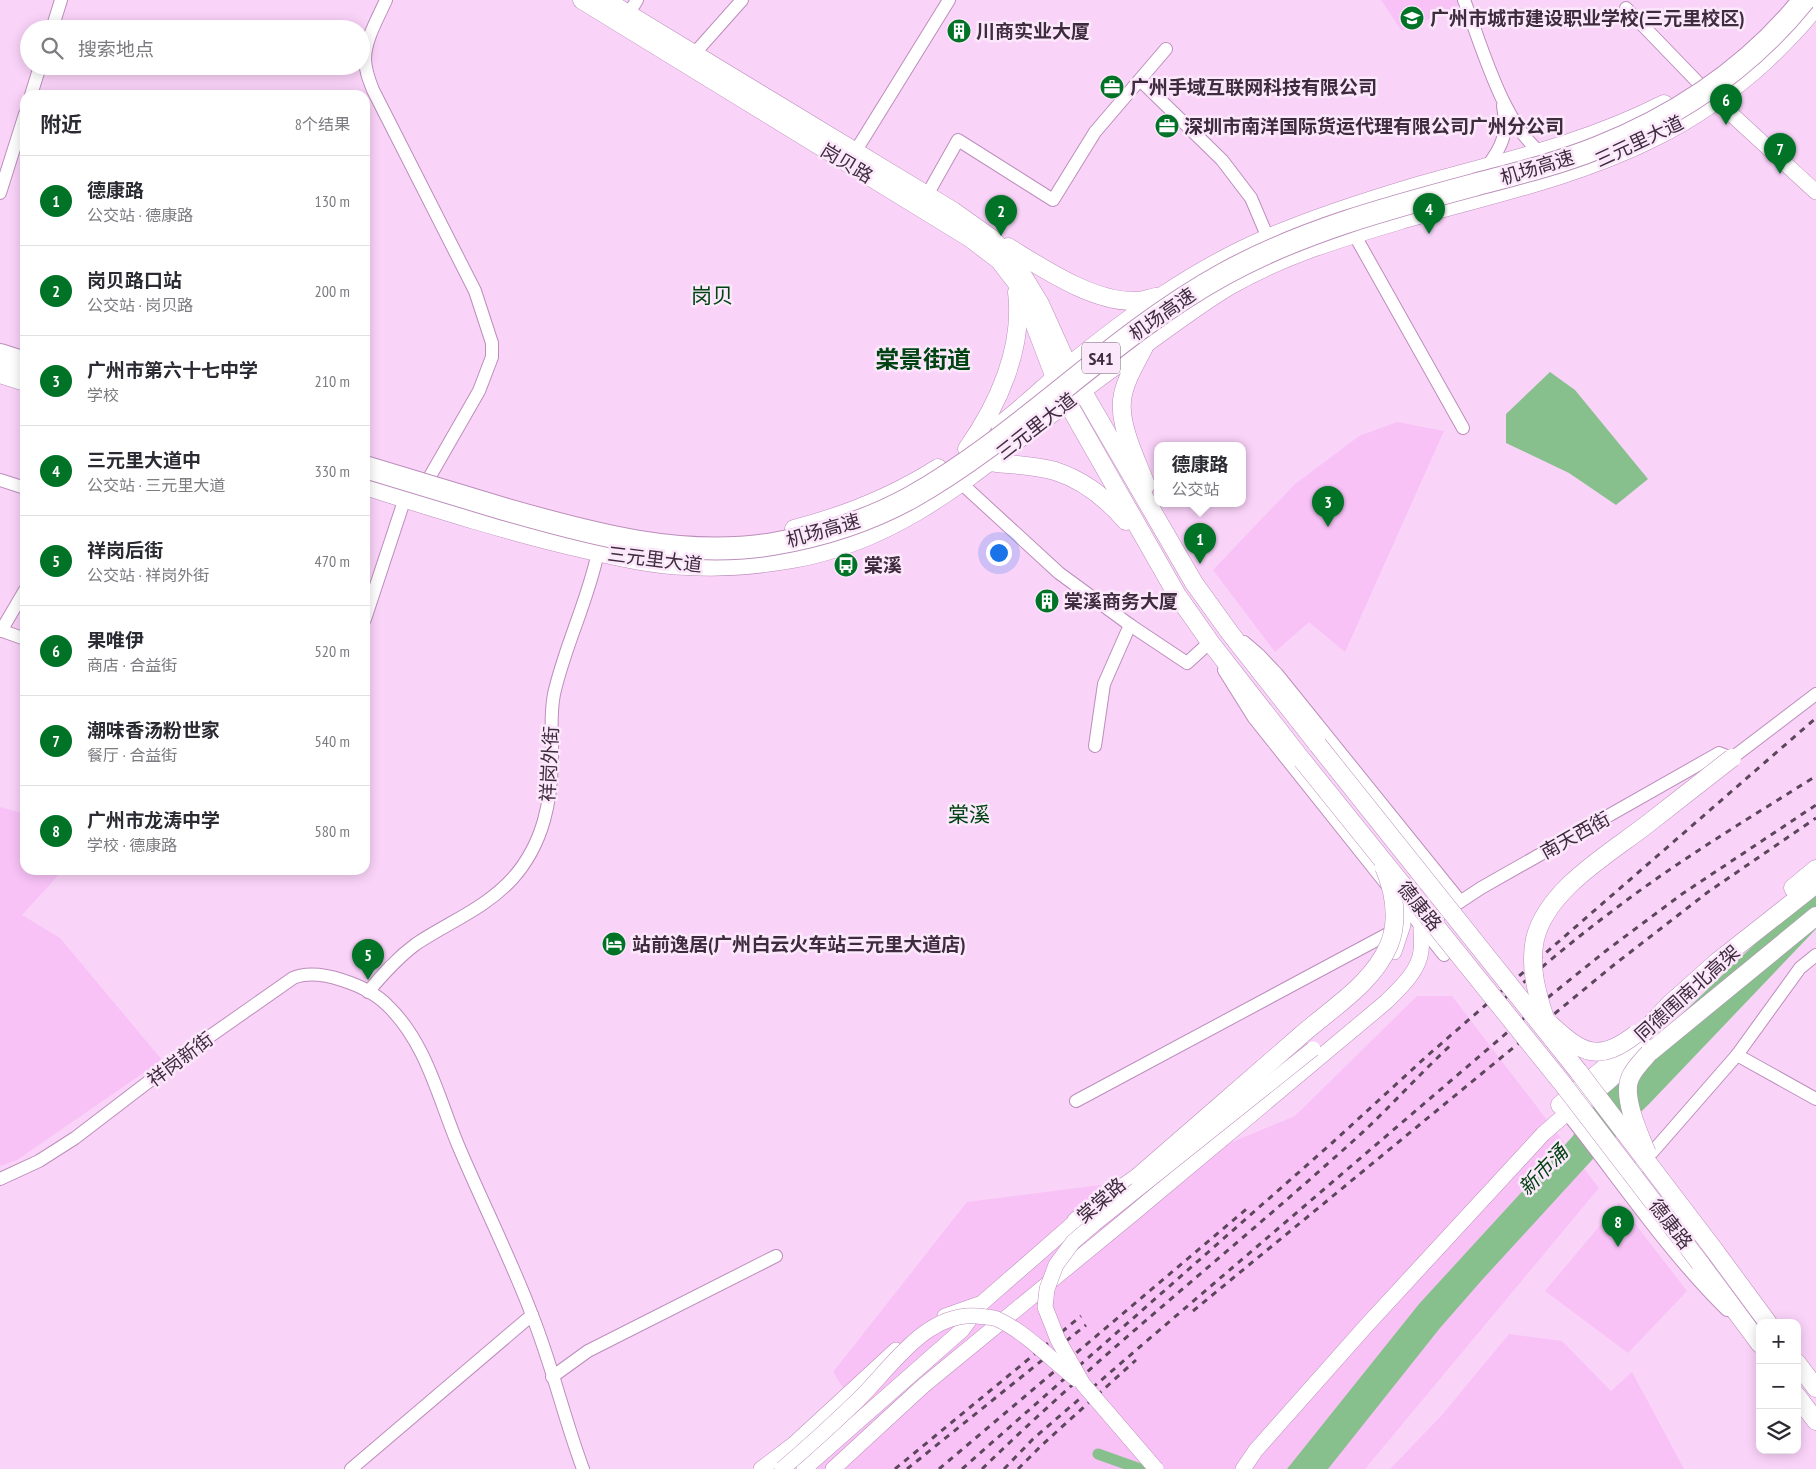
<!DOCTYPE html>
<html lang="zh">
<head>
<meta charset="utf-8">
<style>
  :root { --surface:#fff; --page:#f7f7f7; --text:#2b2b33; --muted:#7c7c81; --line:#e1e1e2; --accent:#007327 }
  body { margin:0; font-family:"PT Sans Narrow","Noto Sans SC",sans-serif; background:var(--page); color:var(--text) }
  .controls { position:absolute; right:15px; bottom:15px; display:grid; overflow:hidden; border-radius:10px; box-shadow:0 2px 12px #0003 }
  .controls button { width:45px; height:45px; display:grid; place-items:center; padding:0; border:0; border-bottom:1px solid var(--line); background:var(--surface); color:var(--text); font:25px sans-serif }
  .you { position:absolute; left:998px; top:552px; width:18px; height:18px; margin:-12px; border:4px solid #fff; border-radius:50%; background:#1a73e8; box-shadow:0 0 0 8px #1a73e833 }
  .badge { display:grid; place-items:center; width:32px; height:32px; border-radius:50%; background:var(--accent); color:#fff; font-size:16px; font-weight:700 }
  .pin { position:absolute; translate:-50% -41px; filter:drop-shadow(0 1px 2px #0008) }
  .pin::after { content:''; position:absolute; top:26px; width:18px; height:15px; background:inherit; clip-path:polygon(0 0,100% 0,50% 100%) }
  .popup { position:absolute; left:1154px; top:442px; width:92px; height:65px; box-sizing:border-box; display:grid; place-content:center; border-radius:10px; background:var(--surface); filter:drop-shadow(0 1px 4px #0005); font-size:16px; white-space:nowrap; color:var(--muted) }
  .popup b { font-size:19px; color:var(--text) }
  .popup::after { content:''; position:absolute; left:50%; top:100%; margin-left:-10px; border:10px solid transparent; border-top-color:var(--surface) }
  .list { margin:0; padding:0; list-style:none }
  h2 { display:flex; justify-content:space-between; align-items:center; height:65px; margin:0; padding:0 20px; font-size:21px }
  h2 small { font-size:16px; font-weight:400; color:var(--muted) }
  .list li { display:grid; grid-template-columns:32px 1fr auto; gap:15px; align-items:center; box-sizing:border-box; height:90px; padding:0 20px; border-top:1px solid var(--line) }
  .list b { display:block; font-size:19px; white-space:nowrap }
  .list p { margin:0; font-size:16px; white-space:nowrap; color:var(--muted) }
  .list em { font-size:16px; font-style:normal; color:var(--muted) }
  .icon { flex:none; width:28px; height:28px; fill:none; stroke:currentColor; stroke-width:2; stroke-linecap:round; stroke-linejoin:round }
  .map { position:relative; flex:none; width:1816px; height:1469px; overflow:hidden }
  .search { position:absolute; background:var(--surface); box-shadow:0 2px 12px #0003; left:20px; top:20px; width:350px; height:55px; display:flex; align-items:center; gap:12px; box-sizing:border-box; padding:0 18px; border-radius:28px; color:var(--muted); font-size:19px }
  .panel { position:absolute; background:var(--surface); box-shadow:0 2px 12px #0003; left:20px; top:90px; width:350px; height:785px; border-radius:15px }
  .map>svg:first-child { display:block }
  .built { fill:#f8c2f7 }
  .water { fill:#87c08d }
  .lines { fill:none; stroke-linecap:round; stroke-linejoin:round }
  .canal { stroke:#87c08d; stroke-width:11 }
  .minor-casing { stroke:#bc8ebb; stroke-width:14 }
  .tertiary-casing { stroke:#bc8ebb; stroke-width:16 }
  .secondary-casing { stroke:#bc8ebb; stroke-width:19 }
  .motorway-casing { stroke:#bc8ebb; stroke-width:24 }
  .minor { stroke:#fff; stroke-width:12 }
  .tertiary { stroke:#fff; stroke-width:15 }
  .secondary { stroke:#fff; stroke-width:18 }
  .motorway { stroke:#fff; stroke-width:22 }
  .rail { stroke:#5c465b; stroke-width:3; stroke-dasharray:6 6; stroke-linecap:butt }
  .tertiary-bridge-casing { stroke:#bc8ebb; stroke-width:16; stroke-linecap:butt }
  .secondary-bridge-casing { stroke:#bc8ebb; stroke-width:19; stroke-linecap:butt }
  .motorway-bridge-casing { stroke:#bc8ebb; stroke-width:24; stroke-linecap:butt }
  .tertiary-bridge { stroke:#fff; stroke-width:15 }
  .secondary-bridge { stroke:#fff; stroke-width:18 }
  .motorway-bridge { stroke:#fff; stroke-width:22 }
  .labels { text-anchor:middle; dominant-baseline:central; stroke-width:5; stroke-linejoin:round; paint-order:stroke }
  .shield { fill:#fce8fb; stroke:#776476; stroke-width:1 }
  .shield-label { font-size:18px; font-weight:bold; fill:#3e2b3d }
  .poi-label { font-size:19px; font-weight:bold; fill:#3e2b3d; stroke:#fce8fb; text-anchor:start }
  .street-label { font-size:19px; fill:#3e2b3d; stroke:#fce8fb }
  .water-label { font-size:20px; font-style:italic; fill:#004212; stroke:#fce8fb }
  .quarter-label { font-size:21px; fill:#004313; stroke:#fce8fb }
  .district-label { font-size:24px; font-weight:bold; fill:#004313; stroke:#fce8fb }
</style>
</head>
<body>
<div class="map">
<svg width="1816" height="1469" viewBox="0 0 1816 1469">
  <rect width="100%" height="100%" fill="#fad3f9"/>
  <g class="built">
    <polygon points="1381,0 1460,0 1462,4 1402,31"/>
    <polygon points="1397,422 1444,431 1345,652 1309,622 1275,652 1213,570 1295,484 1359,436"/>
    <polygon points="0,807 25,814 25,870 63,870 22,915 60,938 162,1060 17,1160 0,1166"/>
    <polygon points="1417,996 1452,996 1599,1188 1365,1469 767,1469 850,1399 833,1372 967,1202 1140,1180 1295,1116"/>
    <polygon points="1619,1203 1687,1291 1628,1353 1545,1291"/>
    <polygon points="1509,1334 1562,1341 1611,1391 1632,1372 1684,1469 1390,1469 1442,1415"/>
  </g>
  <g class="water">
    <polygon points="1550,372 1575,390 1648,479 1616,505 1569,473 1506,443 1506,414"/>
    <polygon points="1816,895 1816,929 1650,1103 1592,1160 1482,1280 1440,1328 1328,1469 1287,1469 1419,1304 1572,1137 1610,1083 1760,939"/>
  </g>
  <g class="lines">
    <polyline class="canal" points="1098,1454 1140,1469"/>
    <defs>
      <g id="minor">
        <path d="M386 0C378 18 365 40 365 59 365 70 369 80 373 90L475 291 492 343V357L479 391 429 478"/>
        <path d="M1464 0C1482 46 1502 122 1541 153"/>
        <polyline points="1626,8 1709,94"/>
        <polyline points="624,21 637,0"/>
        <polyline points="52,29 61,0"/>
        <polyline points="694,54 742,0"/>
        <polyline points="1140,80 1222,160 1251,198 1268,238"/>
        <polyline points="31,95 40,66"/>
        <polyline points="855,152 949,0"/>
        <path d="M1486 168C1503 146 1508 133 1503 106"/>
        <polyline points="0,193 25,114"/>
        <polyline points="927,195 958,140 1053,200 1095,132 1166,49"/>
        <polyline points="1354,234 1463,428"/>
        <polyline points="0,480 25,488"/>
        <polyline points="961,483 1059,573 1130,625 1187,663 1210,642 1214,650"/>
        <polyline points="365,619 405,498"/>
        <polyline points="0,630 25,639"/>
        <polyline points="1,631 25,590"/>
        <polyline points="1244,642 1258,654 1277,674 1460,901"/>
        <polyline points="1224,670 1254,718 1387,885"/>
        <polyline points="1095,746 1104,684 1130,625"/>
        <polyline points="1400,900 1444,955"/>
        <polyline points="1425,925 1481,888 1719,753 1732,758 1816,694"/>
        <path d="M368 992C383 974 397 958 416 944 449 922 486 908 513 878 544 843 552 799 552 754 552 734 550 714 554 694 565 645 588 601 598 552"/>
        <polyline points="1737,1055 1816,1099"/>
        <polyline points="1076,1101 1397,929"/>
        <path d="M1562 1107C1617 1175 1665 1249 1727 1310"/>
        <path d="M0 1179 39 1161 75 1138 186 1053 293 978C319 967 368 986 387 1005 426 1042 438 1097 458 1145 482 1202 510 1257 532 1315 552 1365 564 1418 583 1469"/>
        <polyline points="1628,1180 1737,1055 1800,968 1816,955"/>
        <polyline points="552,1377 588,1351 776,1256"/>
        <polyline points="351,1469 532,1315"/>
      </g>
      <g id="tertiary">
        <polyline points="1716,100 1816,192"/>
        <polyline points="1394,952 1403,925 1401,903"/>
        <polyline points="945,1316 982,1303 1084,1214"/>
        <polyline points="761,1469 794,1444 896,1350"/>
        <polyline points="804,1469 962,1330 978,1308"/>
        <path d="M833 1469 923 1386 1129 1217 1386 1002C1400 988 1419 971 1421 951 1422 943 1421 935 1421 927"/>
        <polyline points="1243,1469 1256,1450 1366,1326 1543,1134 1567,1113"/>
      </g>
      <g id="secondary">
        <polyline points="582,0 970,238 999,260 1016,282 1030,312 1055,378 1067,402 1177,595 1210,642 1302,760"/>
        <polyline points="605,0 953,211 991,238 1015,263 1040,304 1068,366 1194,583 1230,633 1318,745"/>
        <path d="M1008 247C1044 269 1094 303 1137 301 1144 301 1150 298 1156 297"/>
        <path d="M1144 347C1136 363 1124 382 1122 400 1119 426 1137 461 1146 485"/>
        <polyline points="0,374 25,382"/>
        <path d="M1000 425C1024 407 1046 385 1069 366 1130 316 1195 269 1268 238 1316 217 1367 201 1417 186 1503 162 1583 145 1664 104"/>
        <path d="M967 449C998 405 1024 348 1017 292"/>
        <path d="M990 462C1011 465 1034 465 1055 471 1083 480 1107 499 1126 521"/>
        <path d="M365 486C437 509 510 532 584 549 618 557 653 565 688 566 723 568 759 565 793 559 891 541 957 487 1033 428 1078 393 1124 359 1170 326 1190 312 1210 297 1231 285 1283 255 1340 238 1398 221 1483 196 1573 178 1653 138 1694 118 1732 91 1766 60 1784 43 1801 26 1816 6"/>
        <path d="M794 529C844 516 894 496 938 468"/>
        <polyline points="1793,888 1816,869"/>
        <polyline points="1649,1053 1816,916"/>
        <polyline points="1560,1105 1607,1066 1641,1035 1669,1005 1717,962 1816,884"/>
        <path d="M1567 1113C1595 1092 1621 1072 1643 1046"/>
        <polyline points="1076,1221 1138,1177"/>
        <polyline points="1715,1251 1768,1323"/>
        <polyline points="1700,1263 1760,1344"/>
        <polyline points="1797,1363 1816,1388"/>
        <polyline points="1797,1396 1816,1421"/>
      </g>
      <polyline id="motorway" points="0,355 25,363"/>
    </defs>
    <use href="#minor" class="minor-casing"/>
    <use href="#tertiary" class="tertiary-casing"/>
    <use href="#secondary" class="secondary-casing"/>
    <use href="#motorway" class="motorway-casing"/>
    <use href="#minor" class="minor"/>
    <use href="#tertiary" class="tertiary"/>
    <use href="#secondary" class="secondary"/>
    <use href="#motorway" class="motorway"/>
    <g class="rail">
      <path d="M1505 998C1541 968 1577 937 1615 909 1679 860 1748 819 1816 776"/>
      <polyline points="1193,1311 1615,964 1708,892 1816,818"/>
      <polyline points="895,1469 1081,1316"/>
      <polyline points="907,1469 1086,1325"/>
      <polyline points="939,1469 1250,1206"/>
      <polyline points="962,1469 1332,1143 1427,1056 1816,718"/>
      <path d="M982 1469C1100 1354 1230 1252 1352 1142 1387 1111 1418 1075 1452 1044"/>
      <polyline points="1004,1469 1033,1439 1142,1345 1551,995 1607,950 1682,894 1816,805"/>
      <polyline points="1018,1469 1043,1444 1136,1360"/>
    </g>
    <defs>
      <g id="tertiary-bridge">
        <path d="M782 1469C808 1447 833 1424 858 1400 891 1368 926 1311 978 1316 984 1317 992 1317 997 1319 1024 1331 1052 1360 1076 1379"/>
        <polyline points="1156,1469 1083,1384 1058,1340 1045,1307 1047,1289 1056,1265 1073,1242 1094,1224 1313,1049"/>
      </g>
      <g id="secondary-bridge">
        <polyline points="1318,745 1578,1071 1715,1251"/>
        <polyline points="1302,760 1562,1083 1700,1263"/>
        <path d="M1546 1021C1537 995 1529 967 1535 939 1547 890 1607 855 1645 826 1674 803 1703 781 1732 758"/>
        <path d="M1550 1024C1582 1054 1599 1063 1636 1034"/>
        <path d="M1647 1153C1639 1134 1622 1097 1630 1078 1634 1068 1643 1060 1649 1053"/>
        <path d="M1138 1177C1192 1130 1245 1084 1299 1037 1330 1009 1372 985 1389 945 1399 920 1394 891 1384 867"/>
      </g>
      <path id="motorway-bridge" d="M365 467C411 481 457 495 504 509 591 534 682 559 773 544 820 536 868 521 910 498 1022 435 1111 336 1224 274 1302 231 1388 208 1474 185 1515 174 1557 164 1597 148 1677 116 1750 67 1804 0"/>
    </defs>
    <use href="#tertiary-bridge" class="tertiary-bridge-casing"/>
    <use href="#secondary-bridge" class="secondary-bridge-casing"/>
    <use href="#motorway-bridge" class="motorway-bridge-casing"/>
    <use href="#tertiary-bridge" class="tertiary-bridge"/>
    <use href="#secondary-bridge" class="secondary-bridge"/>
    <use href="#motorway-bridge" class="motorway-bridge"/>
  </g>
  <defs>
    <symbol id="school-disc" viewBox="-11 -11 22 22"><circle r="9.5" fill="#007327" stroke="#fce8fb"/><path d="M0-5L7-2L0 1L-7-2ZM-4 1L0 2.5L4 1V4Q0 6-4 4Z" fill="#fff"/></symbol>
    <symbol id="building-disc" viewBox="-11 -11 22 22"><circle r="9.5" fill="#007327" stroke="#fce8fb"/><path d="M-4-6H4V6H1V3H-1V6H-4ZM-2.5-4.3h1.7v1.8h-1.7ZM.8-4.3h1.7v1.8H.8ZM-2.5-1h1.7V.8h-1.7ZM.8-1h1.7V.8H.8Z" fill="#fff"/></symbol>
    <symbol id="office-disc" viewBox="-11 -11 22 22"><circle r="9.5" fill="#007327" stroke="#fce8fb"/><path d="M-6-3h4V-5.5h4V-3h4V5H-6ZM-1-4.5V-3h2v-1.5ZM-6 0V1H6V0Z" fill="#fff"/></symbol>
    <symbol id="bus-disc" viewBox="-11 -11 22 22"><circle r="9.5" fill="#007327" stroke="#fce8fb"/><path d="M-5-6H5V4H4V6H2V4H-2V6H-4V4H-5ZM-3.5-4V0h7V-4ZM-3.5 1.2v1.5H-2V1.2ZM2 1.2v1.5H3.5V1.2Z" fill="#fff"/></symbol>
    <symbol id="hotel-disc" viewBox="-11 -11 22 22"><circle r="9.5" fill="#007327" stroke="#fce8fb"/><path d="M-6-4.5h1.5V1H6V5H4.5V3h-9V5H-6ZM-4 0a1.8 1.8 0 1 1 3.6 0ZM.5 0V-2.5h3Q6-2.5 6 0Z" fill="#fff"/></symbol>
  </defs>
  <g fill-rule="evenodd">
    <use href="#school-disc" x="1398" y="4" width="28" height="28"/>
    <use href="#building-disc" x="945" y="17" width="28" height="28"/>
    <use href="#office-disc" x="1098" y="73" width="28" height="28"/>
    <use href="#office-disc" x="1153" y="112" width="28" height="28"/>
    <use href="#bus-disc" x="832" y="551" width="28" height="28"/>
    <use href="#building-disc" x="1033" y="587" width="28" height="28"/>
    <use href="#hotel-disc" x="600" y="930" width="28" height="28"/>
  </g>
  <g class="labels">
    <rect class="shield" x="1082" y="342.5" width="38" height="31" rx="4"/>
    <g class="shield-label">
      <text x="1101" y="358">S41</text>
    </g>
    <g class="poi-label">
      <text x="1430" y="18">广州市城市建设职业学校(三元里校区)</text>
      <text x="976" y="31">川商实业大厦</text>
      <text x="1130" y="87">广州手域互联网科技有限公司</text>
      <text x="1184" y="126">深圳市南洋国际货运代理有限公司广州分公司</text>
      <text x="864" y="565">棠溪</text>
      <text x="1064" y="601">棠溪商务大厦</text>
      <text x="632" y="944">站前逸居(广州白云火车站三元里大道店)</text>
    </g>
    <g class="street-label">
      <text transform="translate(1639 141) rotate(-25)">三元里大道</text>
      <text transform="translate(847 163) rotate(31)">岗贝路</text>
      <text transform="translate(1537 167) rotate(-17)">机场高速</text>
      <text transform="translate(1162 314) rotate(-35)">机场高速</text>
      <text transform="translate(1036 426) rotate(-38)">三元里大道</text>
      <text transform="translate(823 530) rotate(-16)">机场高速</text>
      <text transform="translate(655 559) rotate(7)">三元里大道</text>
      <text transform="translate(549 764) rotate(-87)">祥岗外街</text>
      <text transform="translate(1575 835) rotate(-29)">南天西街</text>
      <text transform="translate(1420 906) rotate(51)">德康路</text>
      <text transform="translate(1687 993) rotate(-42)">同德围南北高架</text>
      <text transform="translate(180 1059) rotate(-37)">祥岗新街</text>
      <text transform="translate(1101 1200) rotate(-41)">棠棠路</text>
      <text transform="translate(1671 1224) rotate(52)">德康路</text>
    </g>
    <g class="water-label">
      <text transform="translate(1543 1170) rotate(-46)">新市涌</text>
    </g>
    <g class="quarter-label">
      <text x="712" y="295">岗贝</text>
      <text x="969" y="814">棠溪</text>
    </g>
    <g class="district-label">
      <text x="923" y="359">棠景街道</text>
    </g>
  </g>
</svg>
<div class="controls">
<button>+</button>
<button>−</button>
<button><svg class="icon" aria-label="layers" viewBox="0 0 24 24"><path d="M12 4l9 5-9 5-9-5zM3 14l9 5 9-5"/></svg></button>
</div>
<div class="you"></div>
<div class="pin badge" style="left:1200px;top:564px">1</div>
<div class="popup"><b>德康路</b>公交站</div>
<div class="pin badge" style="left:1001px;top:236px">2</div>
<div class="pin badge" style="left:1328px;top:527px">3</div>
<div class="pin badge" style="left:1429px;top:234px">4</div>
<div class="pin badge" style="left:368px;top:980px">5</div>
<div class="pin badge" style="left:1726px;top:125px">6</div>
<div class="pin badge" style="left:1780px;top:174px">7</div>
<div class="pin badge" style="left:1618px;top:1247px">8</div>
<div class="search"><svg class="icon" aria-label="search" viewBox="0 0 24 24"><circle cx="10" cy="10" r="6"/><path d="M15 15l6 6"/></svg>搜索地点</div>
<section class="panel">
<h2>附近<small>8个结果</small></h2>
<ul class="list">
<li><span class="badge">1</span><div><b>德康路</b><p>公交站 · 德康路</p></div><em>130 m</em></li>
<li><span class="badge">2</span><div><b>岗贝路口站</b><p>公交站 · 岗贝路</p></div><em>200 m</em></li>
<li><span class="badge">3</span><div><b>广州市第六十七中学</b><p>学校</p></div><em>210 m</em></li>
<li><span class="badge">4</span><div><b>三元里大道中</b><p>公交站 · 三元里大道</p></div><em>330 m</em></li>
<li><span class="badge">5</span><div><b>祥岗后街</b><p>公交站 · 祥岗外街</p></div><em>470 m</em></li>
<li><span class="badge">6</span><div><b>果唯伊</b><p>商店 · 合益街</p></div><em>520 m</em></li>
<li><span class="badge">7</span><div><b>潮味香汤粉世家</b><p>餐厅 · 合益街</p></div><em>540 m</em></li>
<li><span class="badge">8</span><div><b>广州市龙涛中学</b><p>学校 · 德康路</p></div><em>580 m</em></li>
</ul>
</section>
</div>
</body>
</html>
